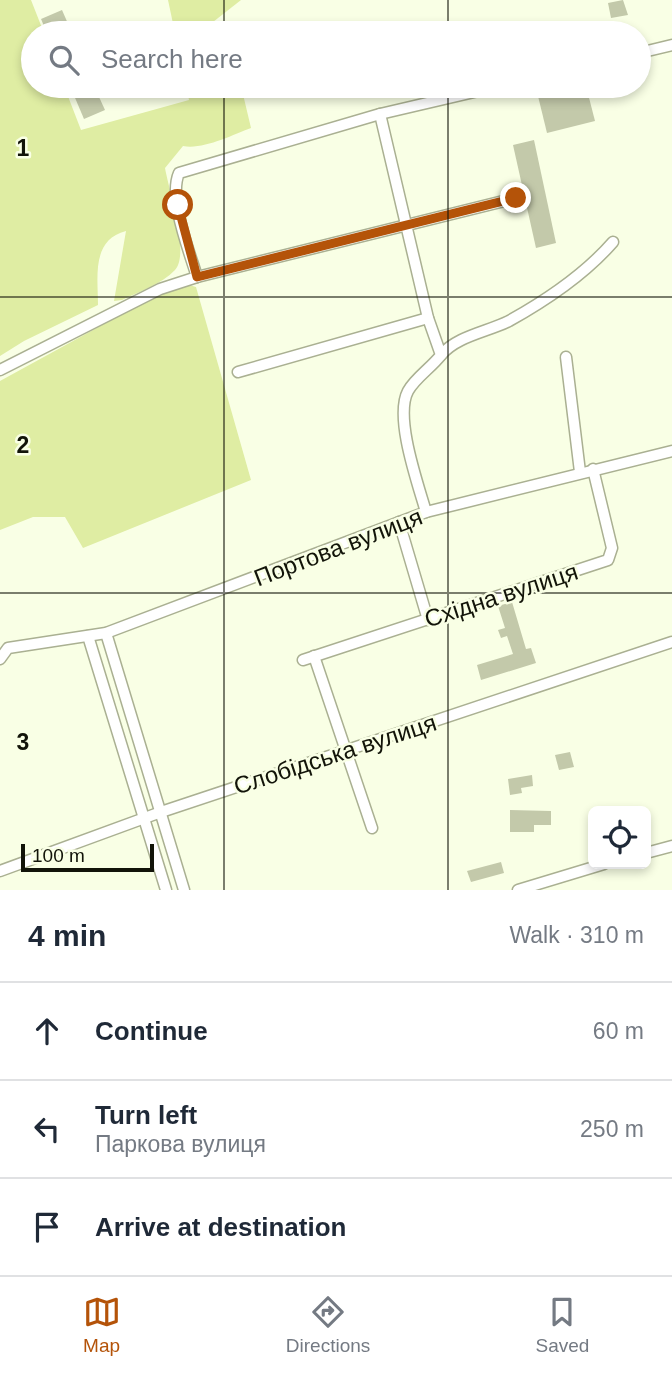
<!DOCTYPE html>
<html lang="en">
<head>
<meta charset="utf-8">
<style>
  :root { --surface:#fff; --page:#f2f2f3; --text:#1f2937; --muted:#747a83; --line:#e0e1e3; --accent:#b45309 }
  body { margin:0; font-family:Helvetica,sans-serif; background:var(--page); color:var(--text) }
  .controls { position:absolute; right:21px; bottom:21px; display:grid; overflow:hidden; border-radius:10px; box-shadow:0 4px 10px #0003 }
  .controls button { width:63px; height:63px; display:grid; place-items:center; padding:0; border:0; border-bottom:2px solid var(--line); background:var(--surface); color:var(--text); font:35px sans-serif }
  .scale { position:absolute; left:21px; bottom:18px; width:133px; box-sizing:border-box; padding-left:7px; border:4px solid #121409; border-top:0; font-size:19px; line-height:24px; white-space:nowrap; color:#121409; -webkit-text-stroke:5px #f9ffe5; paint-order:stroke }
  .stop { position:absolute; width:21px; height:21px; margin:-16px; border:5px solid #b45309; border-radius:50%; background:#fff }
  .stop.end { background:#b45309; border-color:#fff; box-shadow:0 2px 7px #0008 }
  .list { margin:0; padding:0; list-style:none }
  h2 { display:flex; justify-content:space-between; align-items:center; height:91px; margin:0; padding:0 28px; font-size:30px }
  h2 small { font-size:23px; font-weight:400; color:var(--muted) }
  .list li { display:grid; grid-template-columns:46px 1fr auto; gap:21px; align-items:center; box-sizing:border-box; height:98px; padding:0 28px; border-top:2px solid var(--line) }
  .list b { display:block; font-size:26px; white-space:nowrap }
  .list p { margin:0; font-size:23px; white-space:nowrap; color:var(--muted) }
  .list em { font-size:23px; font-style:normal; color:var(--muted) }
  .icon { flex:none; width:38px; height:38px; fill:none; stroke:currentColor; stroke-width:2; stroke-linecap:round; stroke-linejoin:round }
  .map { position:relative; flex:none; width:672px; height:890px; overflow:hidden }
  .search { position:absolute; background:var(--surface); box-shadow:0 4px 10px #0003; left:21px; right:21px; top:21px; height:77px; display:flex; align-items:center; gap:18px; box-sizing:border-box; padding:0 24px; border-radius:38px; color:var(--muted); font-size:26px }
  .sheet { height:385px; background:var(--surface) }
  nav { display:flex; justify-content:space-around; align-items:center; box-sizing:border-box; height:98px; border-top:2px solid var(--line); background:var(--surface); font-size:19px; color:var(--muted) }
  nav a { display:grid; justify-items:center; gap:4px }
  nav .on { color:var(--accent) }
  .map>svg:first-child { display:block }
  .green { fill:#dfeda3 }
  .building { fill:#c3c9aa }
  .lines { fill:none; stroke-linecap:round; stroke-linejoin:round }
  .minor-casing { stroke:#aab092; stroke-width:13 }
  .minor { stroke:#fff; stroke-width:10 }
  .route { stroke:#b45309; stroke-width:9 }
  .grid { fill:none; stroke:#121409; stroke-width:2; stroke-opacity:0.55 }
  .labels { text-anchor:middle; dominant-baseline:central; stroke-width:5; stroke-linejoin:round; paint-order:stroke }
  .street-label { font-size:24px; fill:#121409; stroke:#f9ffe5 }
  .grid-label { font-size:23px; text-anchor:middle; font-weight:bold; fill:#121409; stroke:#f9ffe5; stroke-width:5; stroke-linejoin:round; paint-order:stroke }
</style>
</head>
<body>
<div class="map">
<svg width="672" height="890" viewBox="0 0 672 890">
  <rect width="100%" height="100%" fill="#f9ffe5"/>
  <g class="green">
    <path d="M0 0H31L44 33H33V86H64L81 130 189 100 186 86H207L210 97 242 90 251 128C232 135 203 150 183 146L165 168C169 191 190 254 175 270 162 284 138 292 122 300L114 301 126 231C91 240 98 277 98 305L24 341 0 356Z"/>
    <polygon points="168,0 241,0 199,33 175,33"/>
    <polygon points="186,284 196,287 251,480 83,548 65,517 33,517 0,530 0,381 146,301"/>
  </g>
  <g class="building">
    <polygon points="623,0 628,15 611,18 608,3"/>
    <polygon points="62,10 72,33 47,33 41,19"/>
    <polygon points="147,26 148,33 112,33 112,32"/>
    <polygon points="70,86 94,86 105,110 84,119"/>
    <polygon points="563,86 586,86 595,121 547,133 537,92"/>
    <polygon points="534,140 556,243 536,248 513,145"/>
    <polygon points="512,602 526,649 531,648 536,663 481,680 477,665 513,654 507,636 501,638 498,630 505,628 498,606"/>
    <polygon points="570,752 574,767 559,770 555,755"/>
    <polygon points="532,775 533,786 521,788 522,793 510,795 508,779"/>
    <polygon points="510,810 551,811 551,825 534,825 534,832 510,832"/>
    <polygon points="501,862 504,873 471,882 467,871"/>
  </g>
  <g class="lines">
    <defs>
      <g id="minor">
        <polyline points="639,53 672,45"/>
        <path d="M380 114 428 318 441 355C431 368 415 378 408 391 394 417 418 484 426 512"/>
        <path d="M197 277C189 250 168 198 179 173L380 114 500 86"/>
        <path d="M441 355C457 336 487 332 509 321 545 301 586 273 613 242"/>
        <polyline points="566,357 580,472"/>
        <polyline points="0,370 160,289 197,277 516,198"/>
        <polyline points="238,372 428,318"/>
        <polyline points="399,522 428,620"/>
        <polyline points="106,633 184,890"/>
        <polyline points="88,636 166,890"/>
        <polyline points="314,656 372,828"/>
        <polyline points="0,659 8,648 106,633 426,512 672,451"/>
        <polyline points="303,660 608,560 612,548 593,469"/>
        <polyline points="646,853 672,846"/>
        <polyline points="0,871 161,812 672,642"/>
        <polyline points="518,890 604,864"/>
      </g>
    </defs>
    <use href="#minor" class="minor-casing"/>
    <use href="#minor" class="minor"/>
  </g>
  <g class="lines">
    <polyline class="route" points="178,205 197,277 516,198"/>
  </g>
  <path class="grid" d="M224 0V33M448 0V33M224 86V890M448 86V890M0 297H672M0 593H672"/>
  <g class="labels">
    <g class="street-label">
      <text transform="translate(338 547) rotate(-21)">Портова вулиця</text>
      <text transform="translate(501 595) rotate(-18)">Східна вулиця</text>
      <text transform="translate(335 754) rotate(-18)">Слобідська вулиця</text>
    </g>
  </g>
  <g class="grid-label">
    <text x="23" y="156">1</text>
    <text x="23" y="453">2</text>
    <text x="23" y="750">3</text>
  </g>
</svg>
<div class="controls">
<button><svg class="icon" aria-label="locate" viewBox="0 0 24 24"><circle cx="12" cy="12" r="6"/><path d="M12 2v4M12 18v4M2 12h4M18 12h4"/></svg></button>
</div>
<div class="scale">100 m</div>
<div class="stop" style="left:178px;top:205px"></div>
<div class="stop end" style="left:516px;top:198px"></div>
<div class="search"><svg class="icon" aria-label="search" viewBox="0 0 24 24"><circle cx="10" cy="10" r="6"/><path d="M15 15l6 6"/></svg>Search here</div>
</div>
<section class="sheet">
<h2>4 min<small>Walk · 310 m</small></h2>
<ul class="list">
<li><svg class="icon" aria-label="ahead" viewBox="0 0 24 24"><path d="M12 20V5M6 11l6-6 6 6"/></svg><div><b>Continue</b></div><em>60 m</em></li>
<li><svg class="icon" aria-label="left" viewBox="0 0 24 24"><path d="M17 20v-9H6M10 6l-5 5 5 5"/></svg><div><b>Turn left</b><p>Паркова вулиця</p></div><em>250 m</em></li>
<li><svg class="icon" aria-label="arrive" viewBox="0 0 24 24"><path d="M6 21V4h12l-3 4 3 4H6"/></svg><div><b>Arrive at destination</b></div></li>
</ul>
</section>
<nav>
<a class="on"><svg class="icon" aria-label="map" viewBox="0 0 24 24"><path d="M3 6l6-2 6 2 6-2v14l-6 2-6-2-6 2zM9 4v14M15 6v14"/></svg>Map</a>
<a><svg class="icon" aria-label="directions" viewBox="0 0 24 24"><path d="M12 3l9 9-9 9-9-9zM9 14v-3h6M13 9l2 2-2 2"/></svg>Directions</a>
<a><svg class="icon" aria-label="saved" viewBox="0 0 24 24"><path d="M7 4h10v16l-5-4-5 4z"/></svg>Saved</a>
</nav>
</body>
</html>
